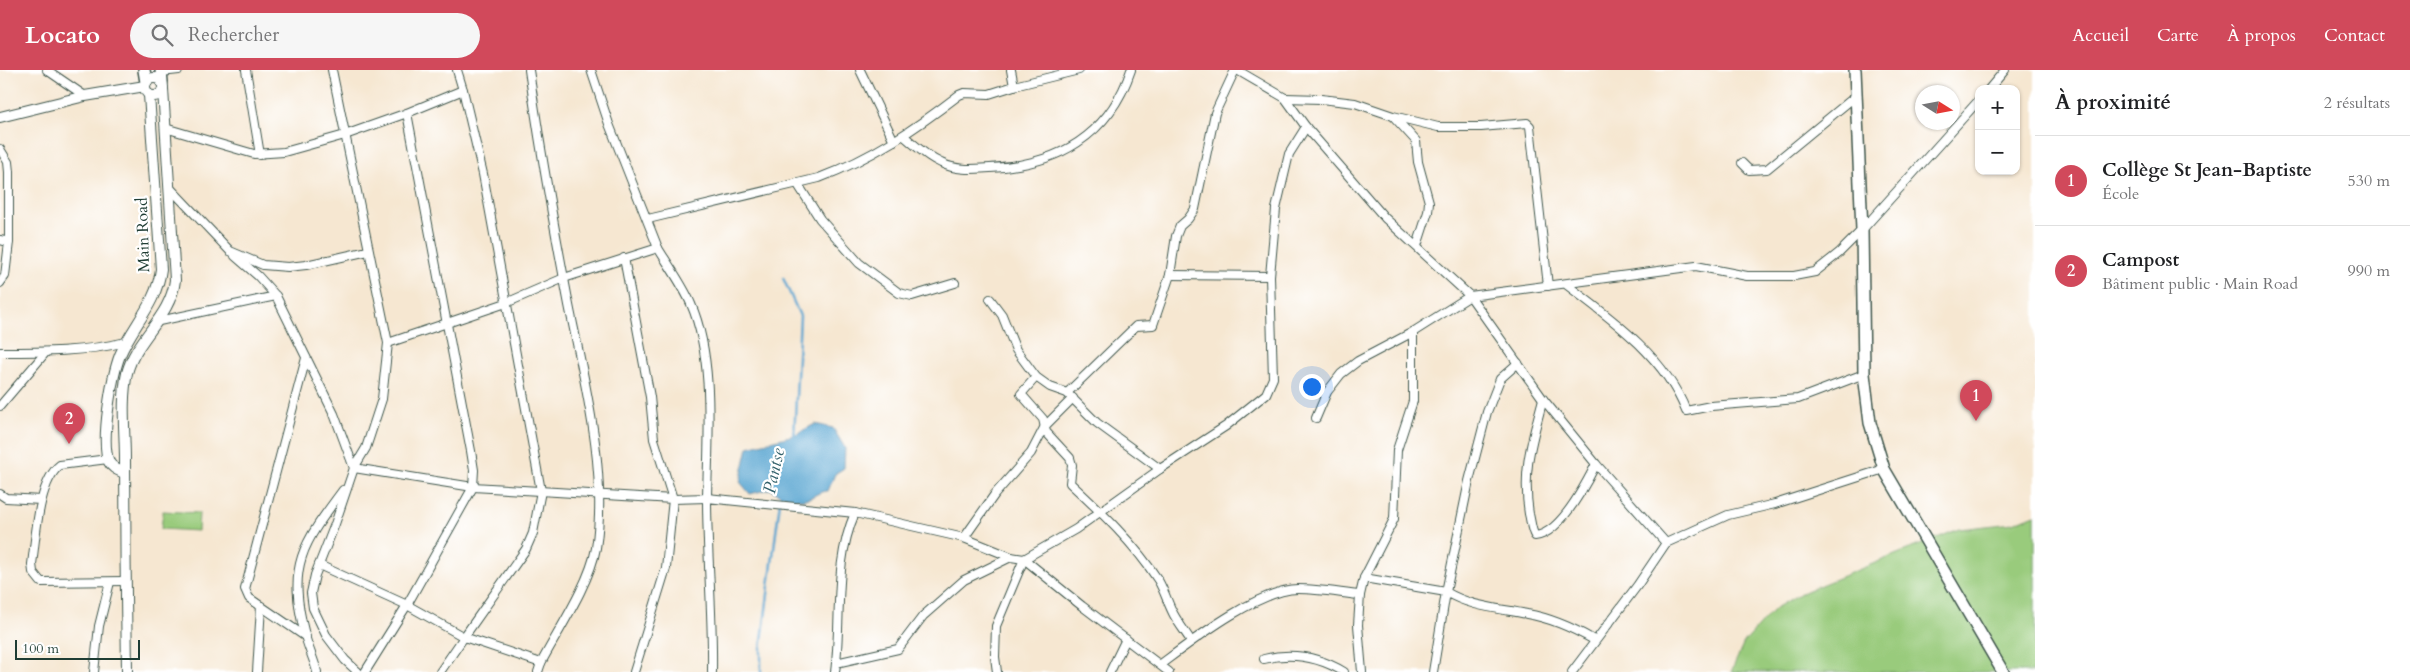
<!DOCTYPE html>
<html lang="fr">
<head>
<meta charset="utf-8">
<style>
  :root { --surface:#fff; --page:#f6f6f6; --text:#202124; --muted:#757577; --line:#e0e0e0; --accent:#d1495b }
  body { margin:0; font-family:Cardo,serif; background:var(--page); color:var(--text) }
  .controls { position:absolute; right:15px; top:15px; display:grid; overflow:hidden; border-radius:10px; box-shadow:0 1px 4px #0004 }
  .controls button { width:45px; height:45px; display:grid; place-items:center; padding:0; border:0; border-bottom:1px solid var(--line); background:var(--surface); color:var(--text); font:25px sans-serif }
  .compass { position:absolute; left:1915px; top:15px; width:45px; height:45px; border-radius:50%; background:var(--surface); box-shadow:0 1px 4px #0004; rotate:101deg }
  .scale { position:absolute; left:15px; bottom:12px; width:125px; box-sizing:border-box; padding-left:5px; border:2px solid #1f3d34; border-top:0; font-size:14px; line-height:18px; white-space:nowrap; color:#1f3d34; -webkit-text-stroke:4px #fff; paint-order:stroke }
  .you { position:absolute; left:1311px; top:316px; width:18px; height:18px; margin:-12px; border:4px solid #fff; border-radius:50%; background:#1a73e8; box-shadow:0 0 0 8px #1a73e833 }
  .badge { display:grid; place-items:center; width:32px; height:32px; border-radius:50%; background:var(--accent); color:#fff; font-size:16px; font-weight:700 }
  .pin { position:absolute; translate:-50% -41px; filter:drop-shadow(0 1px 2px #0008) }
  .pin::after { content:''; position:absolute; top:26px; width:18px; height:15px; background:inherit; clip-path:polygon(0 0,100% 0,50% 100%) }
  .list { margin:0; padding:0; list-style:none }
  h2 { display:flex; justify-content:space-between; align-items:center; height:65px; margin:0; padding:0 20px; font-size:21px }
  h2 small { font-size:16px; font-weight:400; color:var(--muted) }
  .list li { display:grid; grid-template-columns:32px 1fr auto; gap:15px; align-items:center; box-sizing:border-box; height:90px; padding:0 20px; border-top:1px solid var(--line) }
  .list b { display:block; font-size:19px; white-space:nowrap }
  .list p { margin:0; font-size:16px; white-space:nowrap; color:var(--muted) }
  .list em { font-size:16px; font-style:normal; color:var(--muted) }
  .icon { flex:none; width:28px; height:28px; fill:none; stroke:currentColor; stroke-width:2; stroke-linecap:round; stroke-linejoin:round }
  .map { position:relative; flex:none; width:2035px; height:602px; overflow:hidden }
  header { display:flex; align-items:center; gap:30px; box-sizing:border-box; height:70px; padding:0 25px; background:var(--accent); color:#fff }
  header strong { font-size:24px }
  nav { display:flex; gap:28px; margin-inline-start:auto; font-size:18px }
  .search { width:350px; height:45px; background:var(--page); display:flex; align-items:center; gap:12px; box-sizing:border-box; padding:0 18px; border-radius:28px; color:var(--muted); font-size:19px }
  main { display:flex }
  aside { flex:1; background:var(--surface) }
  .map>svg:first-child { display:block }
  .green { fill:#99cb7c; stroke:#5c8458 }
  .water { fill:#57a4d0; stroke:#3b7082 }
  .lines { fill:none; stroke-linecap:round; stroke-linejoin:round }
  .stream { stroke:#57a4d0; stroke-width:2.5 }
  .minor-casing { stroke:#3f564c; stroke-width:10 }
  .tertiary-casing { stroke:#3f564c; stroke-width:12 }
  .secondary-casing { stroke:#3f564c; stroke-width:14 }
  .minor { stroke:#fff; stroke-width:8 }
  .tertiary { stroke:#fff; stroke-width:10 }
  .secondary { stroke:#fff; stroke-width:11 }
  .labels { text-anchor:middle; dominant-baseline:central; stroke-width:4.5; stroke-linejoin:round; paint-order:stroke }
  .street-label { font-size:16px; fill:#1f3d34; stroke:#fff }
  .water-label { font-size:18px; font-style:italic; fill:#33616b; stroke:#fff }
</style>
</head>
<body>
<header>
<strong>Locato</strong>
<div class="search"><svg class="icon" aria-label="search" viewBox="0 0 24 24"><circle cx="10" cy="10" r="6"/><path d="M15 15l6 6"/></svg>Rechercher</div>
<nav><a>Accueil</a><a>Carte</a><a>À propos</a><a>Contact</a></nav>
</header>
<main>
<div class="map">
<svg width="2035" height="602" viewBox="0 0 2035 602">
  <rect width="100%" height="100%" fill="#fff"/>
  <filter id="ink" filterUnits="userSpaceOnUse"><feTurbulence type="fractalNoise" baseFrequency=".02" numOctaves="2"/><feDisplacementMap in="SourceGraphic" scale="10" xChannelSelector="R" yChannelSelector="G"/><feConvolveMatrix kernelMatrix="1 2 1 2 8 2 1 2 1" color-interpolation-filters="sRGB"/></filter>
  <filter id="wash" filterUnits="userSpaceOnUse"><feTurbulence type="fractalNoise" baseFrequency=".0096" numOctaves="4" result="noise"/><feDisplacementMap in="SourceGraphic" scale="20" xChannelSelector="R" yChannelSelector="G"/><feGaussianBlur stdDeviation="1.12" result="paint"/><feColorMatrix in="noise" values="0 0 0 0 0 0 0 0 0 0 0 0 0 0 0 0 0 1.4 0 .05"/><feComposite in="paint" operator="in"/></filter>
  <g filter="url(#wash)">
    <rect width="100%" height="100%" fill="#f6e7d1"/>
    <g class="green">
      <polygon points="163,441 199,443 198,461 161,459"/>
      <polygon points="2035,444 2035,602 1731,602 1744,573 1774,539 1801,523 1959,459 2013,453"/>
    </g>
    <path class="water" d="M815 354 833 358 845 378 844 398 835 404 828 421C820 421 817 425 809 428 797 432 780 426 770 419L750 424 740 412 748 377 794 365Z"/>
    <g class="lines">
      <g class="stream">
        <polyline points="783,208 800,246 794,368"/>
        <polyline points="761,602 761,578 781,424"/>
      </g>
    </g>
  </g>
  <g filter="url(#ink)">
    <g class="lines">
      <defs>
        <g id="minor">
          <polyline points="47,0 85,26"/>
          <polyline points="246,0 260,85"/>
          <polyline points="332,0 388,273 382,329 366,378 354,398 473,417 673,429 654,369 650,327 624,188"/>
          <path d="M529 0C540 78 554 157 569 235 584 310 608 401 596 478 590 513 558 561 541 593"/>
          <polyline points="860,0 894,71"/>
          <polyline points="1237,0 1285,28 1306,57 1385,148 1470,226 1696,196 1747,206 1794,206 1815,202 1839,183 1862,160 1979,30"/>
          <polyline points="161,2 179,0"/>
          <polyline points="1014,16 1079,0"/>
          <polyline points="1989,19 2005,0"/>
          <polyline points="463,20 483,104 541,421 533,463 526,479 464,567 541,593 538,602"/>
          <polyline points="1285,28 1321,29 1355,33 1393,46 1438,57 1481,57 1527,53 1530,56 1548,216"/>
          <polyline points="1395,48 1416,71 1418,92 1429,132 1428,142 1417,176"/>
          <polyline points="165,58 254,84 284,82 345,65 407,43 463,20 457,0"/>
          <path d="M904 66C916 76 927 87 941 93 957 101 974 99 990 98 1057 95 1109 66 1131 0"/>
          <polyline points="0,79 8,92 9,102 9,172"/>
          <polyline points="1742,93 1749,100 1767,99 1857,25"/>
          <polyline points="797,113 820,149 859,193 899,223 912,226 955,213"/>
          <polyline points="171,119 230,181 263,195 288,197 306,195 368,181"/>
          <path d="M648 149 819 108C872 88 915 59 959 25L964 23 989 24 1014 16 1011 0"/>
          <polyline points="0,170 9,172 5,206 0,213"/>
          <polyline points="1170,205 1270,206"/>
          <path d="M1567 215C1612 249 1665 287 1686 341L1711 336 1798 329 1864 304"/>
          <polyline points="276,226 334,344 354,398 335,454 315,505 311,523 313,538 326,565 345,590 358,602"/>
          <polyline points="990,229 1002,245 1016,280 1036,307 1050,317 1067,323 1097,353 1160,399"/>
          <polyline points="159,251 276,226 258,206 235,186"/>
          <polyline points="388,273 506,233 564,208 658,178 609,54 591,0"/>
          <path d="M0 282C42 282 85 282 126 272"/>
          <path d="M1518 293 1500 309 1487 342 1469 411 1446 522C1471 537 1498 538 1527 544 1551 548 1573 558 1594 570"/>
          <path d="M1036 307 1021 324 1043 349 1046 362 1070 388 1072 395 1070 413C1102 443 1134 473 1158 510 1165 522 1168 534 1174 545 1179 554 1186 563 1191 571"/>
          <polyline points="1067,323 1136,256 1153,255 1170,205 1176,166 1180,156 1188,149 1195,139 1215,43 1235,0"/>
          <path d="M1543 329C1532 371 1522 399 1529 444 1531 451 1531 460 1535 466 1560 464 1586 414 1596 394"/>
          <polyline points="0,336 46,282"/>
          <polyline points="1316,348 1327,322 1341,304 1358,291 1413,262 1470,226 1543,329 1596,394 1666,473"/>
          <path d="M108 389 60 395C38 412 36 467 32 494L33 502 41 512 125 511"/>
          <polyline points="0,424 6,428 41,430"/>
          <polyline points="964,468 995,424 1031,383 1045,356 1073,328"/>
          <polyline points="319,495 407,535 473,417 474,400 471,381 407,43"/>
          <polyline points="1364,508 1446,522 1433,602"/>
          <polyline points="306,567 249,528 245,519 306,288"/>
          <path d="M1264 589C1292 582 1319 587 1344 602"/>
          <polyline points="836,593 898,579 923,546 964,510 1011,487"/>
          <path d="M1161 594C1192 571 1259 519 1298 519 1319 519 1340 523 1360 525"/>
          <polyline points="94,602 99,556 110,512"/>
          <polyline points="257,602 261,536"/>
          <path d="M317 602C314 589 308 578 305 565 287 495 302 475 343 420"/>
          <polyline points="365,602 407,535 464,567 440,602"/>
          <path d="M634 602 666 498 673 429 707 428C708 369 715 289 691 234 683 215 669 196 658 178"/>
          <path d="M712 602C713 544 707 486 707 428L855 443 964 468 1011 487 1024 489 996 556 995 587 997 602"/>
          <path d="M835 602C842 549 833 493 855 443"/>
          <polyline points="1110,602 1126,569"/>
          <polyline points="1169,602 1082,536 1024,489 1076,459 1160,399 1226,356 1266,324 1273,308 1270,206 1276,139 1289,84 1306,57"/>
          <polyline points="1362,602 1358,555 1360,525 1364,508 1394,449 1397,380 1413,331 1413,262"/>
          <polyline points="1572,602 1637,516 1666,473 1728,445 1775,434 1884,399"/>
        </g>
        <g id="tertiary">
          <circle cx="154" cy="17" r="9"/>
          <polyline points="0,47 85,26 145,16"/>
          <path d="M124 403C118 400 112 398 109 392 100 372 112 306 120 285 133 255 157 233 161 199L149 25"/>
          <path d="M127 602C126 531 125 461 125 390 125 362 121 331 127 303 136 268 171 247 175 210L163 19"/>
        </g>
        <g id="secondary">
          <polyline points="144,0 146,12"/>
          <polyline points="161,0 162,12"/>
          <polyline points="1855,0 1862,160 1864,304 1870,353 1884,399 2003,602"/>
        </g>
      </defs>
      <use href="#minor" class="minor-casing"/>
      <use href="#tertiary" class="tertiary-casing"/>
      <use href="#secondary" class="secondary-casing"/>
      <use href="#minor" class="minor"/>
      <use href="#tertiary" class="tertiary"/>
      <use href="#secondary" class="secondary"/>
    </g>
  </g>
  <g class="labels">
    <g class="street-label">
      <text transform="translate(143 165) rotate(-92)">Main Road</text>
    </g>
    <g class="water-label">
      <text transform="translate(774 401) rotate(-78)">Pantse</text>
    </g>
  </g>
</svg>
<div class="controls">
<button>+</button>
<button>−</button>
</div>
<svg class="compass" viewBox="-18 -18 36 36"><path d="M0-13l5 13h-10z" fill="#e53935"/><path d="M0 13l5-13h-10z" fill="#757577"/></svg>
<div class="scale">100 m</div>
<div class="you"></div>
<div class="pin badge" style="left:1976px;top:351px">1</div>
<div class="pin badge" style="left:69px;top:374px">2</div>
</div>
<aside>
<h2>À proximité<small>2 résultats</small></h2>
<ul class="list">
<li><span class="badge">1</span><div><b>Collège St Jean-Baptiste</b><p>École</p></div><em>530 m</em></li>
<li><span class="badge">2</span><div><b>Campost</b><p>Bâtiment public · Main Road</p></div><em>990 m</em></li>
</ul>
</aside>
</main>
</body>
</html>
